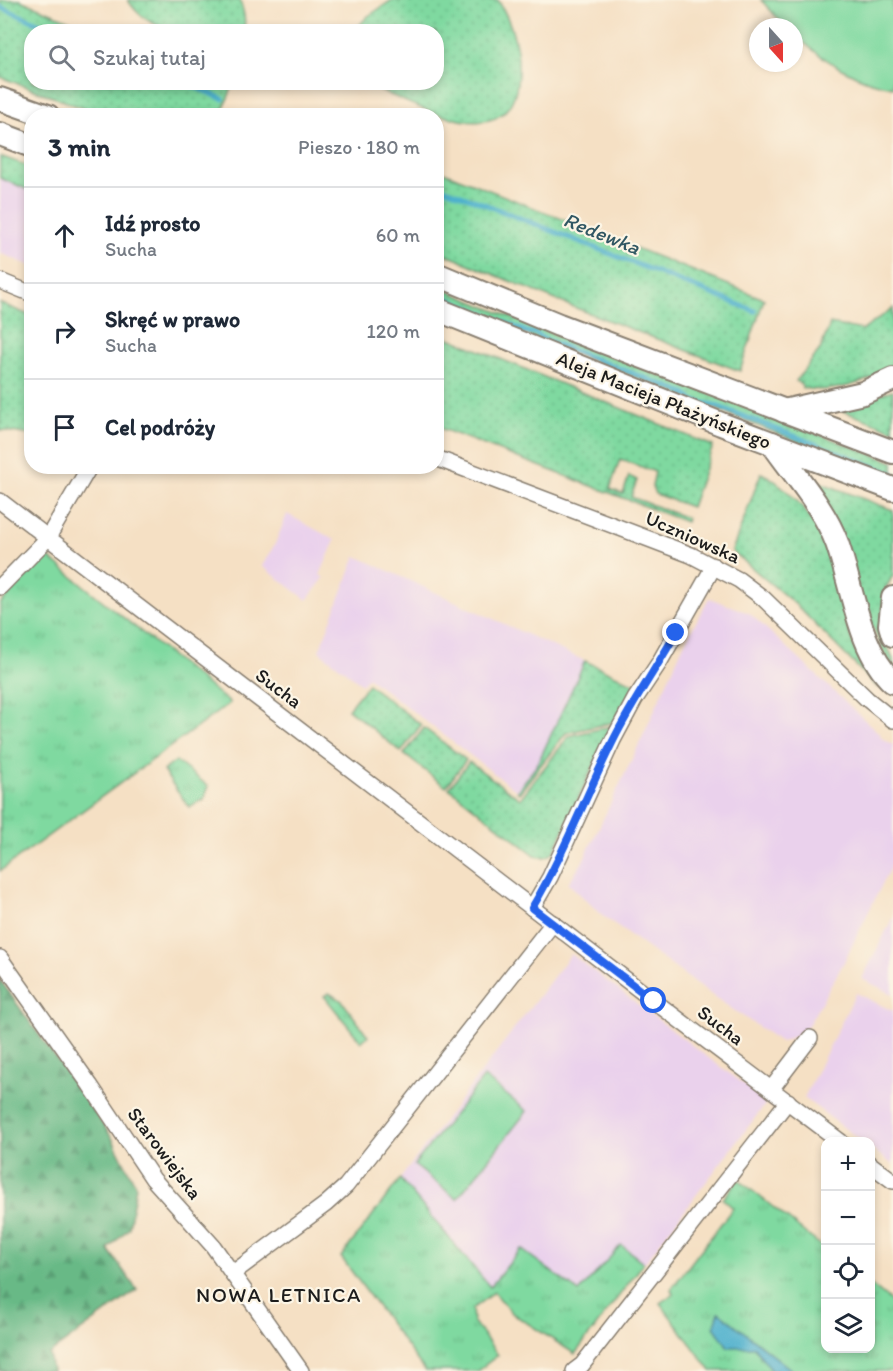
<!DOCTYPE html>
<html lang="pl">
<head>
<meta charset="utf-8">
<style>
  :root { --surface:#fff; --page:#f6f6f7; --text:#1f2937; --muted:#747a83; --line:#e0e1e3 }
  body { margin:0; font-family:Itim,sans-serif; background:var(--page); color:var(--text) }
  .controls { position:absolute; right:18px; bottom:18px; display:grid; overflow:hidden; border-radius:12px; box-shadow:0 3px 9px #0003 }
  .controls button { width:54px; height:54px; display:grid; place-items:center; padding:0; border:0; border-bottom:2px solid var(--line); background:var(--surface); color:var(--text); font:30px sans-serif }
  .compass { position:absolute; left:749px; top:18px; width:54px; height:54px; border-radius:50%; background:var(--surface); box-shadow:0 3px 9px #0003; rotate:159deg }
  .stop { position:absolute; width:18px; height:18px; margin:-14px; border:4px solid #2563eb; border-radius:50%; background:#fff }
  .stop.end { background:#2563eb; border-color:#fff; box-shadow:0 2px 6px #0008 }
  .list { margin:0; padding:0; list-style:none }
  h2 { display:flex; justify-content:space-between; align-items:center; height:78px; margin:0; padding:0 24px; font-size:26px }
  h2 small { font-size:20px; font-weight:400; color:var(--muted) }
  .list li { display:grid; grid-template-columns:39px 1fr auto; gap:18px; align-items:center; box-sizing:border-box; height:96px; padding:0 24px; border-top:2px solid var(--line) }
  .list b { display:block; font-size:22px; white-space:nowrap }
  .list p { margin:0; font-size:20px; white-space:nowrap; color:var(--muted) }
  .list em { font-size:20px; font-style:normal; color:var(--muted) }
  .icon { flex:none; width:33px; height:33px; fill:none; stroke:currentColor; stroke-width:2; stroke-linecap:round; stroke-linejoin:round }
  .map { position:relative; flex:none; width:893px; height:1371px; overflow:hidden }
  .search { position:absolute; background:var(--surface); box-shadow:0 3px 9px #0003; left:24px; top:24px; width:420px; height:66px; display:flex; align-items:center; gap:15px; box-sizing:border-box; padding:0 21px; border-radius:24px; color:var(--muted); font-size:22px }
  .panel { position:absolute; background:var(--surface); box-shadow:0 3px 9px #0003; left:24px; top:108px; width:420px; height:366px; border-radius:24px }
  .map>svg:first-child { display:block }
  .built { fill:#ead1ec }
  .grass { fill:url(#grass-dots); stroke:#4e7a5e; stroke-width:1.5 }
  .forest { fill:url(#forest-firs); stroke:#426a51; stroke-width:1.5 }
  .park { fill:url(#park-tufts); stroke:#4e7a5e; stroke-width:1.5 }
  .garden { fill:#7fd9a0; stroke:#4e7a5e; stroke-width:1.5 }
  .water { fill:#4eb0cd; stroke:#356674; stroke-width:1.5 }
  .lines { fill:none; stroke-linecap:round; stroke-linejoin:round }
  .stream { stroke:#4eb0cd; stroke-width:5 }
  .street-casing { stroke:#887e70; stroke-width:18 }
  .secondary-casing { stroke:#887e70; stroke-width:26 }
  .street { stroke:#fff; stroke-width:15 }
  .secondary { stroke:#fff; stroke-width:22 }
  .route { stroke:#2563eb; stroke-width:8 }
  .labels { text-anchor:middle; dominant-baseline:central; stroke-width:4.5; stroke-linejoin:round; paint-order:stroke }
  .street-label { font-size:20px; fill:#1c1c1c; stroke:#fcf5e5 }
  .water-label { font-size:21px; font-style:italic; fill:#305763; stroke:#fcf5e5 }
  .neighbourhood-label { font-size:21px; letter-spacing:1.5px; fill:#1c1c1c; stroke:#fcf5e5 }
</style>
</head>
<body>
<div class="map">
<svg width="893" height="1371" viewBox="0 0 893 1371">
  <defs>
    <pattern id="grass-dots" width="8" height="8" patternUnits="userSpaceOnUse" patternTransform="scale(1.5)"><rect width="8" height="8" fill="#7fd9a0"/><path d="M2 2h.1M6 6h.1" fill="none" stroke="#6dba89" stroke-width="1.8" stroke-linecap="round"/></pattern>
    <pattern id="forest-firs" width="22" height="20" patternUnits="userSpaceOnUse" patternTransform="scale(1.5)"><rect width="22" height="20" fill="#67b986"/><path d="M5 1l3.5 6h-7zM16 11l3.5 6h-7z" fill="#599e73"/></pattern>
    <pattern id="park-tufts" width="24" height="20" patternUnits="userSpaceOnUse" patternTransform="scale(1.5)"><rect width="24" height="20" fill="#7fd9a0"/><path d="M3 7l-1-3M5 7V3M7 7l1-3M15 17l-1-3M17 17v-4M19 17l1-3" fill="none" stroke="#6dba89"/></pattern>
  </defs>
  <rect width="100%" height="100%" fill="#fcf5e5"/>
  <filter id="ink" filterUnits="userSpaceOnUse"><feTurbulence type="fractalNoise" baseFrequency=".0167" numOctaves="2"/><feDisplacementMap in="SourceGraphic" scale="12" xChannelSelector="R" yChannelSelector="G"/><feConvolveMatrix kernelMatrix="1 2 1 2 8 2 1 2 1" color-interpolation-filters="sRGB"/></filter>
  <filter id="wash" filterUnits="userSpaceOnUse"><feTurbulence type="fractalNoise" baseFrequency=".008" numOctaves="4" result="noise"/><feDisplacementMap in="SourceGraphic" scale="24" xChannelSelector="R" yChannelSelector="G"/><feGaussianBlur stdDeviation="1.35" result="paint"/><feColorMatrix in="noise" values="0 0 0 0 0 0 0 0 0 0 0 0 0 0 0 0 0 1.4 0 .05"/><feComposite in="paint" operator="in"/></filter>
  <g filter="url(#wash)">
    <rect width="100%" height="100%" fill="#f5e0c4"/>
    <g class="built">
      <polygon points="0,178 31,191 31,266 0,253"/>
      <polygon points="287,514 335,540 320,575 324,578 307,600 262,566 275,544"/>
      <polygon points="356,556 585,661 537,765 517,791 368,677 362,684 319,651"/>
      <polygon points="709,598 749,613 757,620 881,735 880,737 893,745 893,862 843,964 810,1022 802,1033 781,1042 713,996 601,914 568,883 582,863 643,736 684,644"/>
      <polygon points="893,917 893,994 862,979"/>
      <polygon points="571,954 767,1102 575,1354 513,1314 400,1179"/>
      <polygon points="856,993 893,1011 893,1165 871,1148 870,1142 862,1141 804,1098"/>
    </g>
    <g class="grass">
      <polygon points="0,0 20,0 96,31 32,32 32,82 219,83 232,88 221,115 101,115 0,77"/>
      <path d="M128 0H240C243 10 247 21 243 32 203 32 152 40 128 0Z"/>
      <path d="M392 0H498C511 21 520 49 518 75 514 144 452 121 411 104 396 97 379 91 365 83L436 82V32L354 31 367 17Z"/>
      <polygon points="0,156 31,167 31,191 0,178"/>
      <polygon points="436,169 764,299 740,371 568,305 437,251"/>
      <path d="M436 286C587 350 740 405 893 462V479L503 326 437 297Z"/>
      <polygon points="0,303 31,316 31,435 0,430"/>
      <path d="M893 308V367C867 383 832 394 802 388V385L796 381 821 348 830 324 863 330Z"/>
      <polygon points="437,333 713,446 691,507 655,494 652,486 655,472 620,459 610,489 623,494 629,476 637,480 631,497 687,518 686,522 437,427"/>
      <polygon points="893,390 893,430 835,408"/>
      <path d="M761 473C773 478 781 485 790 494 831 531 833 587 850 635 856 654 866 672 878 688L796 605 732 551Z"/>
      <polygon points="806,477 893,510 893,575 884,592 882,633 893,660 893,668 886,657"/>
      <polygon points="585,661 635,684 614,722 566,733 519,793 517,791 537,765"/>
      <polygon points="368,684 421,725 401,752 348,709"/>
      <path d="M612 726 554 851C549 857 542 859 535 855L449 788 469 762 520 799 569 736Z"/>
      <polygon points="424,728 466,760 446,787 404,754"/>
    </g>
    <polygon class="forest" points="0,980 111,1136 136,1186 129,1228 108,1249 137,1290 49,1354 52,1371 0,1371"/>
    <g class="park">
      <polygon points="48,557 230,703 0,871 0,604 43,559"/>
      <polygon points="176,761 208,786 205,798 189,807 163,771"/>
      <polygon points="329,993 342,1001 368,1036 361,1042 324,996"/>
      <polygon points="400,1179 490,1287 521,1249 579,1292 621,1245 644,1263 575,1354 513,1314 494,1292 472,1309 473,1321 498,1355 477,1371 425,1371 341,1257"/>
      <polygon points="738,1179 825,1249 826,1348 870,1348 871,1285 893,1303 893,1371 711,1371 660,1303 673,1294 671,1289 733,1208 723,1199"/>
    </g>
    <g class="garden">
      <path d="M761 0H893V87C857 82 821 59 794 34V27H786Z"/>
      <polygon points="484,1077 527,1111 457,1199 414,1165"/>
    </g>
    <polygon class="water" points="719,1312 793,1371 772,1371 754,1347 728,1347 714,1327"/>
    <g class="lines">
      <g class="stream">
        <polyline points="0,7 59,32"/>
        <polyline points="183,82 223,99"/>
        <polyline points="436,185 755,311"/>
        <polyline points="436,294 527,332 535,333 542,338 574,351 682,392 694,401 714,405 893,474"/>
      </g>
    </g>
  </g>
  <g filter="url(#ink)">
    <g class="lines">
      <defs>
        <g id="street">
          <polyline points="0,281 32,294"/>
          <polyline points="436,458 691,555 739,580 763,598 867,699 893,720"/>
          <polyline points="0,501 654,1001 841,1142"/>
          <polyline points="0,587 47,539 90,466"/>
          <polyline points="532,908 550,877 613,740 635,699 659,663 714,566"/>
          <polyline points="0,958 90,1085 153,1179 213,1246 301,1371"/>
          <polyline points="772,1088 810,1038"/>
          <polyline points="870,1164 893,1181"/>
          <polyline points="233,1273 326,1204 346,1186 553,923"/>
          <polyline points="574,1371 582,1365 788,1101"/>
        </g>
        <g id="secondary">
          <polyline points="0,99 48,116"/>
          <polyline points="0,134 32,146"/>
          <polyline points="436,274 559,325 893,452"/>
          <polyline points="436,309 721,424 893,489"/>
          <polyline points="784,411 863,393 893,379"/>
          <path d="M772 443C794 475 823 506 837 543 852 585 859 651 893 682"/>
          <polyline points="893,598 890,625 893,635"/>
        </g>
      </defs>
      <use href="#street" class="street-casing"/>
      <use href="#secondary" class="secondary-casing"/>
      <use href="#street" class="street"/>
      <use href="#secondary" class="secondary"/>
    </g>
  </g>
  <g class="lines" filter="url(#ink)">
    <path class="route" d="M654 1001 532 908C564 854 586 795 614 739 633 701 656 669 676 633"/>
  </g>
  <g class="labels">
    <g class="street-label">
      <text transform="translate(664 400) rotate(22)">Aleja Macieja Płażyńskiego</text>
      <text transform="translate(693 537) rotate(24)">Uczniowska</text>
      <text transform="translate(279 688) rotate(37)">Sucha</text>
      <text transform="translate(721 1025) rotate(37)">Sucha</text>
      <text transform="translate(165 1153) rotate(53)">Starowiejska</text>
    </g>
    <g class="water-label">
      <text transform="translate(602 233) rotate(22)">Redewka</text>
    </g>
    <g class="neighbourhood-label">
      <text x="279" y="1294">NOWA LETNICA</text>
    </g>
  </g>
</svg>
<div class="controls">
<button>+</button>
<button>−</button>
<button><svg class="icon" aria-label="locate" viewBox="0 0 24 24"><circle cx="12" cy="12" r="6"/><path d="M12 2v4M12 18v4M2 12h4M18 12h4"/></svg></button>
<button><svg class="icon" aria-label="layers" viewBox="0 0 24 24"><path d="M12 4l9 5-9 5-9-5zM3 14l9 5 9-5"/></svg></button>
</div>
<svg class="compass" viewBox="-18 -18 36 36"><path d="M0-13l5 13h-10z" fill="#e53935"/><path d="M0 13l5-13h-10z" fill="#747a83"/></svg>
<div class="stop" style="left:654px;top:1001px"></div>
<div class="stop end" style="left:676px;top:633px"></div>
<div class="search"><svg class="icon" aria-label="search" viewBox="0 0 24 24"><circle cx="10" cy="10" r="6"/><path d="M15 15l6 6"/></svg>Szukaj tutaj</div>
<section class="panel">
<h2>3 min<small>Pieszo · 180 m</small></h2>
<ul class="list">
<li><svg class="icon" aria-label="ahead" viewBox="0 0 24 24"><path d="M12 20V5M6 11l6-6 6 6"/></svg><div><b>Idź prosto</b><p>Sucha</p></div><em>60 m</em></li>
<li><svg class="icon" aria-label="right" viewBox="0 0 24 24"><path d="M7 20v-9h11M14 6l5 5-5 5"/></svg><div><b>Skręć w prawo</b><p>Sucha</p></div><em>120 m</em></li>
<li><svg class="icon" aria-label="arrive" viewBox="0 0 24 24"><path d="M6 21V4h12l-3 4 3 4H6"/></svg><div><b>Cel podróży</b></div></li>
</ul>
</section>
</div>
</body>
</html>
